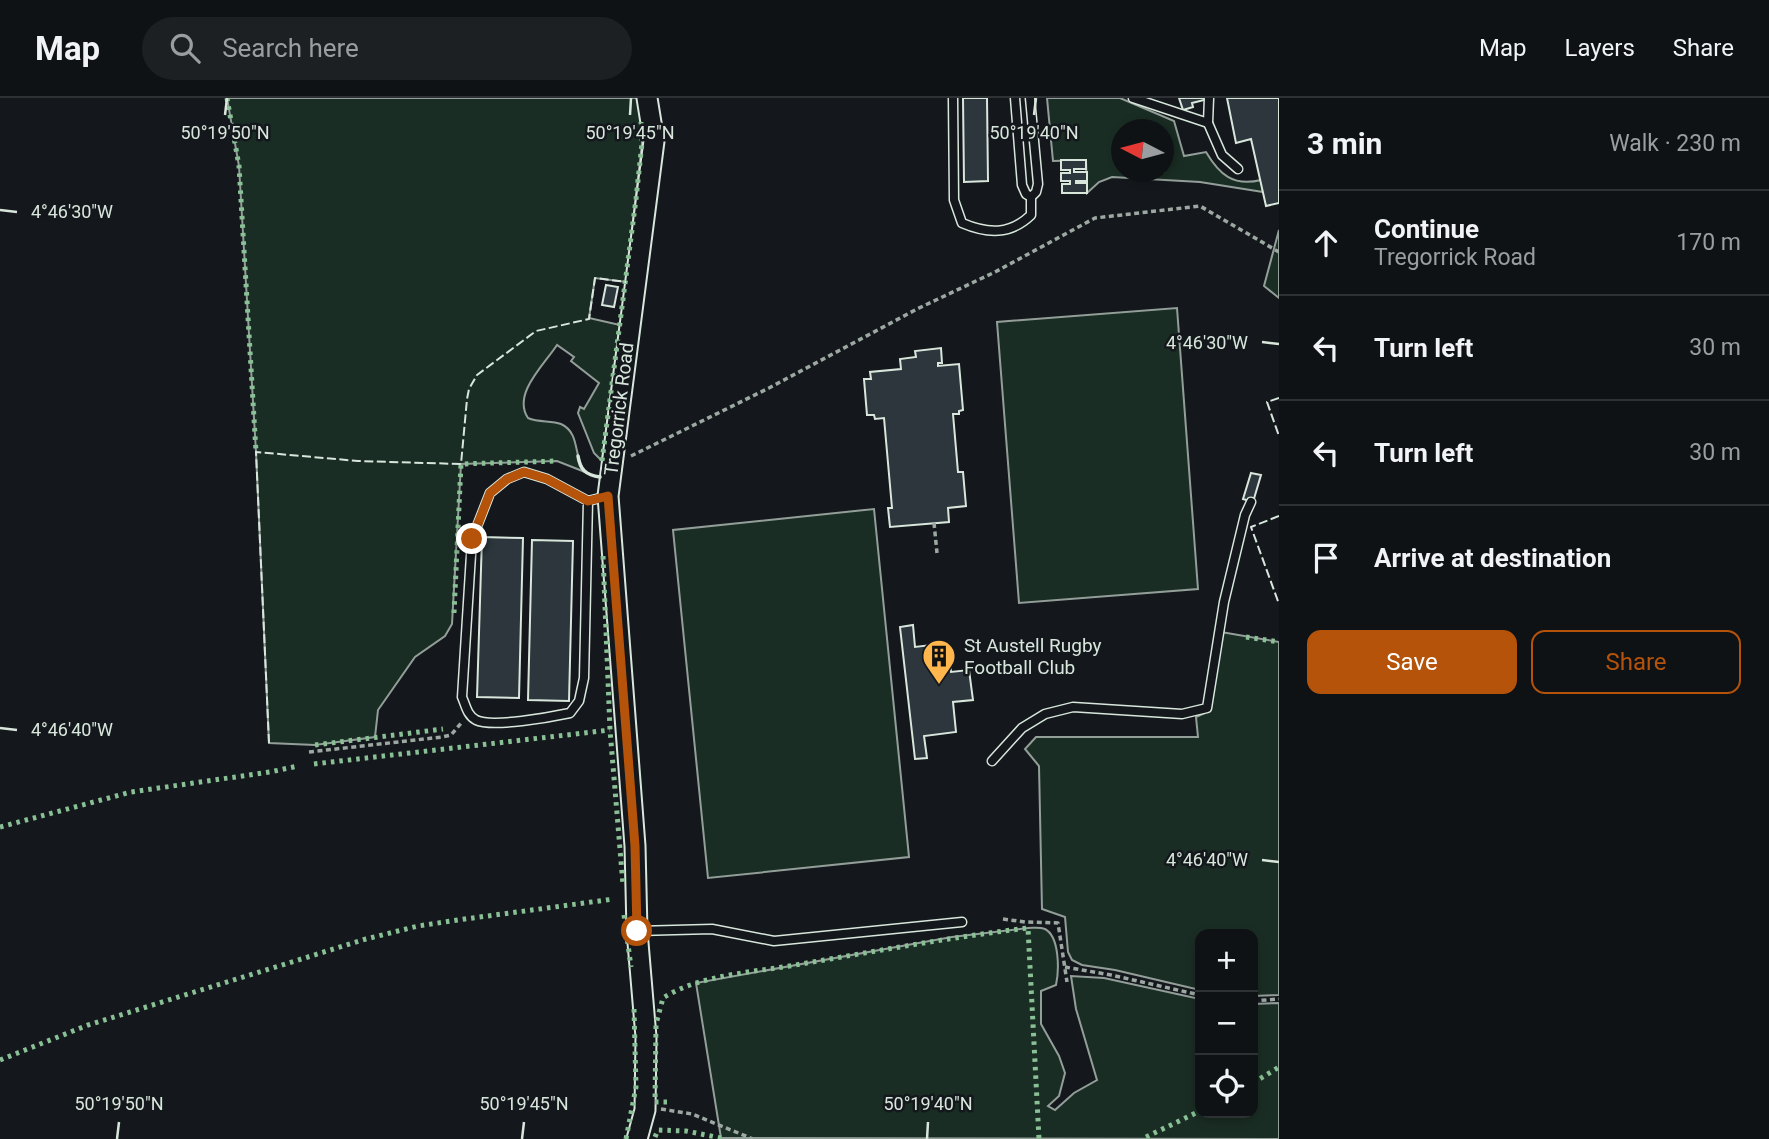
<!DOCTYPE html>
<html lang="en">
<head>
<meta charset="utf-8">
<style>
  :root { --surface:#0f1215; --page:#1d2022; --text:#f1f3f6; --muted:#9b9ea0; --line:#2f3234; --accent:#b45309 }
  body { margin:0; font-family:Roboto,sans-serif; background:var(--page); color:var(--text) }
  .controls { position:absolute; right:21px; bottom:21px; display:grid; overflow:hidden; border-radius:14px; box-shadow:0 4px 10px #0003 }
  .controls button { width:63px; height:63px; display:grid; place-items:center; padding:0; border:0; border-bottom:2px solid var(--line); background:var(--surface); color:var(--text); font:35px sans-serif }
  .compass { position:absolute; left:1111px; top:21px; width:63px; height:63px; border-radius:50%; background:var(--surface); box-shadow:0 4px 10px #0003; rotate:276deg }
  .stop { position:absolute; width:21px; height:21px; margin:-16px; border:5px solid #b45309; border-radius:50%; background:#fff }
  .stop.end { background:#b45309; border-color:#fff; box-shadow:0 2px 7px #0008 }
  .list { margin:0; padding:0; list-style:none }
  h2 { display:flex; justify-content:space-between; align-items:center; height:91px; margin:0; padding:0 28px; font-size:30px }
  h2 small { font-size:23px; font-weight:400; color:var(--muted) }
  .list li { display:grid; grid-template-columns:46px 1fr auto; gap:21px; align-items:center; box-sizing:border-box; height:105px; padding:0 28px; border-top:2px solid var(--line) }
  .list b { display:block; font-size:26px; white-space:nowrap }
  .list p { margin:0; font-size:23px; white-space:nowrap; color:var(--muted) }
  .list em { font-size:23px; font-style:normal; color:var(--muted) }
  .actions { display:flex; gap:14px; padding:21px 28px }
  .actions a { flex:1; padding:16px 0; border:2px solid var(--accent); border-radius:14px; text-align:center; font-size:24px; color:var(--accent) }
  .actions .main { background:var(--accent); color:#fff }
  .icon { flex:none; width:38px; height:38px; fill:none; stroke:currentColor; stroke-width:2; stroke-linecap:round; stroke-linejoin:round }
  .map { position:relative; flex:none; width:1279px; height:1041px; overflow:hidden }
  header { display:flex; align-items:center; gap:42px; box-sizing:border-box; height:98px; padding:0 35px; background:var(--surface); border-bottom:2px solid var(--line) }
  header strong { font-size:33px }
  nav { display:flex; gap:38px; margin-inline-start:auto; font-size:24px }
  .search { width:490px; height:63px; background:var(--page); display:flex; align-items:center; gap:18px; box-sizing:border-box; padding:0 24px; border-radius:38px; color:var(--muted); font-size:26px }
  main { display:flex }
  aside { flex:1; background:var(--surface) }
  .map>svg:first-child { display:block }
  .green { fill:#1a2d24; stroke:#939e99; stroke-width:2; fill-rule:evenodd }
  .building { fill:#2c363c; stroke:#d8e6dc; stroke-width:2 }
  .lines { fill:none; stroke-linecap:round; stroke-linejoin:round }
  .service-casing { stroke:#d8e6dc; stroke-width:11 }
  .tertiary-casing { stroke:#d8e6dc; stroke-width:23 }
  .path { stroke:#9da8a2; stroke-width:3.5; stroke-dasharray:5 3.5; stroke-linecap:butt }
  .service { stroke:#14181c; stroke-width:8 }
  .tertiary { stroke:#14181c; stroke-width:19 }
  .hedge { stroke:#8ac095; stroke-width:5; stroke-dasharray:3.5 5; stroke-linecap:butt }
  .fence { stroke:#d8e6dc; stroke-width:2; stroke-dasharray:9 3.5; stroke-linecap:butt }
  .wall { stroke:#d8e6dc; stroke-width:3.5 }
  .route { stroke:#b45309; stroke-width:9 }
  .ticks { fill:none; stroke:#d8e6dc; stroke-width:2.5 }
  .labels { text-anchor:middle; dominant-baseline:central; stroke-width:5; stroke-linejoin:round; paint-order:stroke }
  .street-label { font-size:19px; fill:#d8e6dc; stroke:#14181c }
  .poi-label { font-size:19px; fill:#d8e6dc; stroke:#14181c; text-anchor:start }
  .ticks-label { font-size:18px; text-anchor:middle; fill:#d8e6dc; stroke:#14181c; stroke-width:5; stroke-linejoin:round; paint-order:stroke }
</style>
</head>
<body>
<header>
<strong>Map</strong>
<div class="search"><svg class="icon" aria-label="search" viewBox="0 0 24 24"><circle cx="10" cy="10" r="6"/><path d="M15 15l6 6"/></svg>Search here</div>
<nav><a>Map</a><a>Layers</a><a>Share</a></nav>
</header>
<main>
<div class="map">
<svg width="1279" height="1041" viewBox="0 0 1279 1041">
  <rect width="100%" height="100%" fill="#14181c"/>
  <g class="green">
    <path d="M227 0H640L642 45 626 184 595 180 589 220 620 227 602 363 594 355 578 315 580 309 584 311 599 285 571 263 574 259 557 247C544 267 512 296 528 320 539 325 551 322 561 326 581 335 573 360 585 374L557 363 461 366 452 526 445 538 415 559 378 612 375 639 315 647 269 645 256 354 239 68Z"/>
    <path d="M1047 0H1120L1174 23 1184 58 1206 54C1219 76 1233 89 1261 82L1263 94 1200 84 1112 79 1099 84 1087 95 1086 62 1053 63ZM1122 32H1164V74H1122Z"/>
    <polygon points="1279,132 1279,200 1264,188"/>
    <polygon points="1177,210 1198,491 1019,505 997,224"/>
    <polygon points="874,411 909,759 708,780 673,432"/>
    <polygon points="1221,534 1279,544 1279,897 1253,898 1253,836 1200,836 1200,892 1115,872 1082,867 1072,862 1068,854 1065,819 1042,811 1039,668 1025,651 1036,639 1198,639 1196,619 1205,615 1209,609"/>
    <path d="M1028 830C1034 830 1040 829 1045 831 1060 839 1059 873 1056 887L1041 893V926L1059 958 1065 975 1059 998 1048 1008 1055 1012 1074 995 1097 982 1076 911 1071 878 1104 880 1200 901V1015H1253V906L1279 905V1041L721 1040 696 885 952 839Z"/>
  </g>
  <g class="building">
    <polygon points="963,0 987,0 988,83 964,84"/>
    <polygon points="1179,0 1204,0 1204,2 1192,5 1193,9 1183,12"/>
    <polygon points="1227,0 1279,0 1279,105 1266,108 1251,41 1236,45"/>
    <polygon points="1061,62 1086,62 1086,71 1074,71 1074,74 1087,74 1087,83 1076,83 1076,85 1087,85 1087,95 1062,95 1062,86 1070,86 1070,83 1061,83 1061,75 1070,75 1070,72 1061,72"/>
    <polygon points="606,187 618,189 614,209 602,207"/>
    <polygon points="941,250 942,265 938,265 938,268 959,266 963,312 959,313 959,316 953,316 958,374 963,374 966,408 948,410 949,424 890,429 888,410 892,410 884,320 875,321 874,317 867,317 864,281 871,281 870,274 901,271 900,261 916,259 915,253"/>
    <polygon points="1251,375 1261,377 1253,404 1243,401"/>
    <polygon points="482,439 523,440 519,600 477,599"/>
    <polygon points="532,442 573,443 569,603 528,602"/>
    <polygon points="913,527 915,549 948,545 951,574 969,572 973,602 953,604 956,634 924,638 927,660 915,661 900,529"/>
  </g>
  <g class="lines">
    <defs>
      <g id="service">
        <path d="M953 0 954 102 962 125C988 136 1010 137 1031 117V99L1036 94 1038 86 1030 0"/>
        <polyline points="1015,0 1022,87 1026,96 1031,99"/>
        <polyline points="1133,0 1208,25 1209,0"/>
        <polyline points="1208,25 1222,57 1238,71"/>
        <path d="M588 403 547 381 524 374 507 381 490 395 472 441 462 599C466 608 467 617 476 622 492 630 551 619 570 615L579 603 584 580 588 403 608 398"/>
        <polyline points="992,663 1022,630 1045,616 1073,609 1182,616 1207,610 1224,504 1245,417 1251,404"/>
        <polyline points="637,833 712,831 774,843 962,824"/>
      </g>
      <polyline id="tertiary" points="637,1041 645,1012 646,939 637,833 635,748 608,398 654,43 647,0"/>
    </defs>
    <use href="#service" class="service-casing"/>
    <use href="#tertiary" class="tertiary-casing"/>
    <g class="path">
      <polyline points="631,358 769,290 917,211 995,174 1095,120 1200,108 1279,154"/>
      <polyline points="934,425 937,455"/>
      <polyline points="309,654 442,639 451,637 463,623"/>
      <polyline points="1003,821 1025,824 1058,825 1067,884"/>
      <polyline points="1065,869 1111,877 1200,897"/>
      <polyline points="1253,903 1279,901"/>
      <polyline points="661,1011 692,1016 753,1041"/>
    </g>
    <use href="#service" class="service"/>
    <use href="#tertiary" class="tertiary"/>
    <g class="hedge">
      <polyline points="227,0 239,68 256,354"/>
      <polyline points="602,363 636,101 642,45 641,24"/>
      <polyline points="603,458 610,632 623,787"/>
      <polyline points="454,515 461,366 557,363"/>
      <polyline points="1246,539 1279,544"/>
      <polyline points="315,647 443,631"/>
      <polyline points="314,666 610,632"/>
      <polyline points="0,729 131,694 270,674 298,668"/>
      <polyline points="624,817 631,869"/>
      <polyline points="0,962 88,927 366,841 418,828 465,821 614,801"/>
      <polyline points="1253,985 1279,969"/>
      <path d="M667 1004H655L656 926 663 900C700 876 758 874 801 866 877 853 952 839 1028 830L1039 1041"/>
      <polyline points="655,1039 658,1032 686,1033 721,1040"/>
      <polyline points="1146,1039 1200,1013"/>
      <polyline points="626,1041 636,989 634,910"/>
    </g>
    <g class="fence">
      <polyline points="1279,300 1267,304 1279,338"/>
      <polyline points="1279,418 1251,429 1279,506"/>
      <polyline points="269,645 256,354 358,363 461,366 467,301 469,291 477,277 536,233 589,221 595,180 626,184"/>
    </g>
    <path class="wall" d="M578 358C580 372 586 377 600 379"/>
  </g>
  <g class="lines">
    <polyline class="route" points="472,441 490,395 507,381 524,374 547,381 588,403 608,398 635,748 637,833"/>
  </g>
  <path class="ticks" d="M225 17 227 0M630 17 631 0M1034 17 1036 0M0 112 17 114M1262 244 1279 246M0 630 17 632M1262 762 1279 764M117 1041 119 1024M522 1041 524 1024M927 1041 928 1024"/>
  <defs>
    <symbol id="building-pin" viewBox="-11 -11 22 30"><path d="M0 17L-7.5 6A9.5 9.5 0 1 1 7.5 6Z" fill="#ffb74d" stroke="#14181c"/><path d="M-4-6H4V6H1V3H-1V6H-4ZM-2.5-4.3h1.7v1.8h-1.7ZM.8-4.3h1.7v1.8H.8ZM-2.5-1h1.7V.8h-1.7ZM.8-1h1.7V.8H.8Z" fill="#111"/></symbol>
  </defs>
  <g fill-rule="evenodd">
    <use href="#building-pin" x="920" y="539" width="38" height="52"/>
  </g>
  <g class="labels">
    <g class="street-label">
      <text transform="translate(619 311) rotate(-83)">Tregorrick Road</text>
    </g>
    <g class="poi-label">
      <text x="964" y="547">St Austell Rugby<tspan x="964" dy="22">Football Club</tspan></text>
    </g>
  </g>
  <g class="ticks-label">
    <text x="225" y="41">50°19'50"N</text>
    <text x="630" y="41">50°19'45"N</text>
    <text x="1034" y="41">50°19'40"N</text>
    <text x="72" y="120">4°46'30"W</text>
    <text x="1207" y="251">4°46'30"W</text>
    <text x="72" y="638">4°46'40"W</text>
    <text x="1207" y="768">4°46'40"W</text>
    <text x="119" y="1012">50°19'50"N</text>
    <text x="524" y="1012">50°19'45"N</text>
    <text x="928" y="1012">50°19'40"N</text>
  </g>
</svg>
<div class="controls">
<button>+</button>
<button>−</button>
<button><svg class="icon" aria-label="locate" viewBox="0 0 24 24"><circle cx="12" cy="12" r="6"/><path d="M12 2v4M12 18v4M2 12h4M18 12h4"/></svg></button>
</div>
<svg class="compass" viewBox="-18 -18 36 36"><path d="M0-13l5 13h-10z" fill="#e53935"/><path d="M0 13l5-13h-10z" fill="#9b9ea0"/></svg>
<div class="stop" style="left:637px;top:833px"></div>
<div class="stop end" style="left:472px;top:441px"></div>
</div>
<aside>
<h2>3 min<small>Walk · 230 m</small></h2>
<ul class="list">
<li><svg class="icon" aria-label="ahead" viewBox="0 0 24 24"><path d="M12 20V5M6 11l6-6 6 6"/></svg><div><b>Continue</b><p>Tregorrick Road</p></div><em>170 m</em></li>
<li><svg class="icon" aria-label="left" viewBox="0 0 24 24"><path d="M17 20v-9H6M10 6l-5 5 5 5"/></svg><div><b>Turn left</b></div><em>30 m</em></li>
<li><svg class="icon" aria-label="left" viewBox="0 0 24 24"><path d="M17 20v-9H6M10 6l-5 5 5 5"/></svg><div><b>Turn left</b></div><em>30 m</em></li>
<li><svg class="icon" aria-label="arrive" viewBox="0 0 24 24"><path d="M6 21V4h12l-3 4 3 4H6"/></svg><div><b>Arrive at destination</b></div></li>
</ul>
<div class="actions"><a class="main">Save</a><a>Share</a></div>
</aside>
</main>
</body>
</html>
